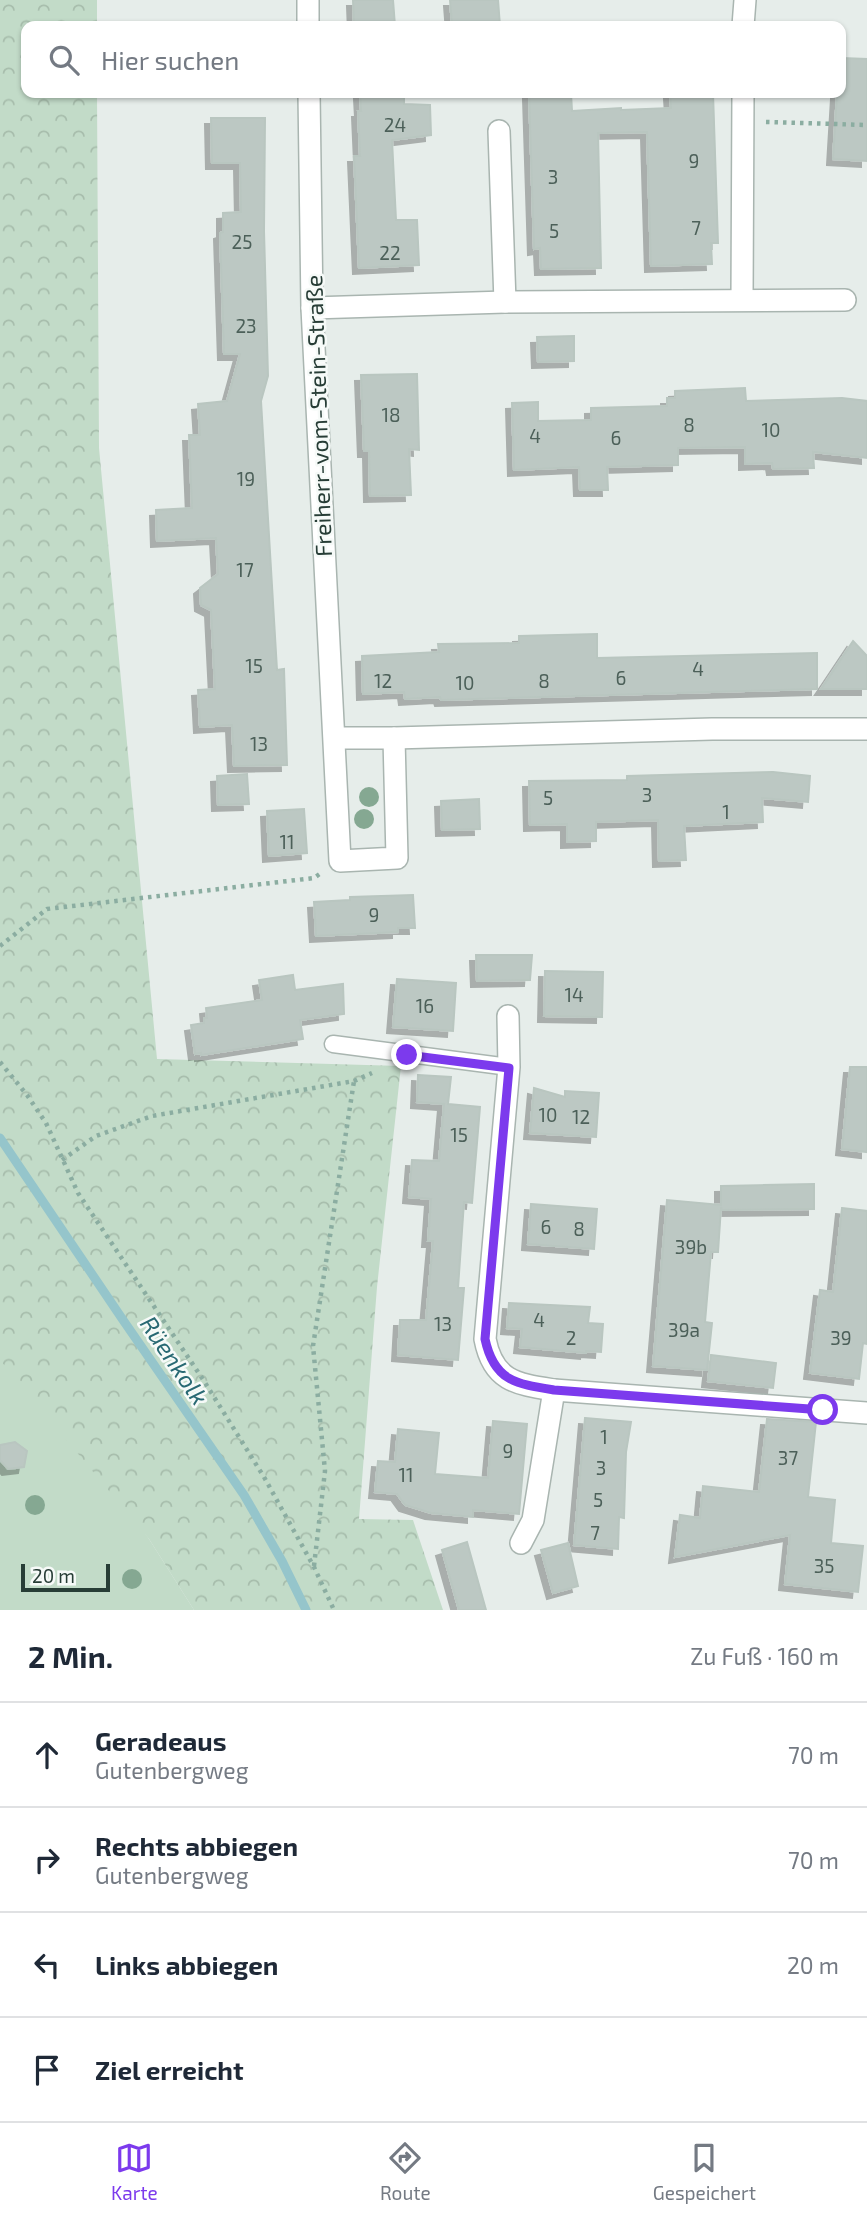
<!DOCTYPE html>
<html lang="de">
<head>
<meta charset="utf-8">
<style>
  :root { --surface:#fff; --page:#f6f6f7; --text:#1f2937; --muted:#747a83; --line:#e0e1e3; --accent:#7c3aed }
  body { margin:0; font-family:"Exo 2",sans-serif; background:var(--page); color:var(--text) }
  .scale { position:absolute; left:21px; bottom:18px; width:89px; box-sizing:border-box; padding-left:7px; border:4px solid #273d36; border-top:0; font-size:19px; line-height:24px; white-space:nowrap; color:#273d36; -webkit-text-stroke:5px #f6faf8; paint-order:stroke }
  .stop { position:absolute; width:21px; height:21px; margin:-16px; border:5px solid #7c3aed; border-radius:50%; background:#fff }
  .stop.end { background:#7c3aed; border-color:#fff; box-shadow:0 2px 7px #0008 }
  .list { margin:0; padding:0; list-style:none }
  h2 { display:flex; justify-content:space-between; align-items:center; height:91px; margin:0; padding:0 28px; font-size:30px }
  h2 small { font-size:23px; font-weight:400; color:var(--muted) }
  .list li { display:grid; grid-template-columns:46px 1fr auto; gap:21px; align-items:center; box-sizing:border-box; height:105px; padding:0 28px; border-top:2px solid var(--line) }
  .list b { display:block; font-size:26px; white-space:nowrap }
  .list p { margin:0; font-size:23px; white-space:nowrap; color:var(--muted) }
  .list em { font-size:23px; font-style:normal; color:var(--muted) }
  .icon { flex:none; width:38px; height:38px; fill:none; stroke:currentColor; stroke-width:2; stroke-linecap:round; stroke-linejoin:round }
  .map { position:relative; flex:none; width:867px; height:1610px; overflow:hidden }
  .search { position:absolute; background:var(--surface); box-shadow:0 2px 5px #0004; left:21px; right:21px; top:21px; height:77px; display:flex; align-items:center; gap:18px; box-sizing:border-box; padding:0 24px; border-radius:14px; color:var(--muted); font-size:26px }
  .sheet { height:511px; background:var(--surface) }
  nav { display:flex; justify-content:space-around; align-items:center; box-sizing:border-box; height:98px; border-top:2px solid var(--line); background:var(--surface); font-size:19px; color:var(--muted) }
  nav a { display:grid; justify-items:center; gap:4px }
  nav .on { color:var(--accent) }
  .map>svg:first-child { display:block }
  .green { fill:#c2dbc8 }
  .park { fill:url(#park-crowns) }
  .lines { fill:none; stroke-linecap:round; stroke-linejoin:round }
  .stream { stroke:#95c5cb; stroke-width:9 }
  .building { fill:#bcc8c3; stroke:#b9c6c0; stroke-width:2; filter:url(#shadow) }
  .lane-casing { stroke:#a9b5b0; stroke-width:19 }
  .street-casing { stroke:#a9b5b0; stroke-width:24 }
  .path { stroke:#8bada1; stroke-width:4.5; stroke-dasharray:3.5 5; stroke-linecap:butt }
  .lane { stroke:#fff; stroke-width:16 }
  .street { stroke:#fff; stroke-width:21 }
  .tree { fill:#85a892 }
  .route { stroke:#7c3aed; stroke-width:9 }
  .labels { text-anchor:middle; dominant-baseline:central; stroke-width:5; stroke-linejoin:round; paint-order:stroke }
  .number-label { font-size:19px; fill:#4c6059 }
  .street-label { font-size:23px; fill:#273d36; stroke:#f6faf8 }
  .water-label { font-size:24px; font-style:italic; fill:#286973; stroke:#f6faf8 }
</style>
</head>
<body>
<div class="map">
<svg width="867" height="1610" viewBox="0 0 867 1610">
  <defs>
    <pattern id="park-crowns" width="20" height="18" patternUnits="userSpaceOnUse" patternTransform="scale(1.75)"><rect width="20" height="18" fill="#c2dbc8"/><path d="M2 6a3 3 0 1 1 6 0M12 15a3 3 0 1 1 6 0" fill="none" stroke="#a7bdac"/></pattern>
    <filter id="shadow"><feDropShadow dx="-6" dy="6" stdDeviation="0" flood-color="#0004"/></filter>
  </defs>
  <rect width="100%" height="100%" fill="#e6edea"/>
  <polygon class="green" points="0,1324 149,1539 194,1610 0,1610"/>
  <polygon class="park" points="0,0 97,0 97,26 26,26 26,93 97,93 99,448 157,1059 401,1066 377,1287 359,1519 413,1520 443,1610 194,1610 149,1539 0,1360"/>
  <g class="lines">
    <polyline class="stream" points="0,1138 123,1320 244,1495 282,1561 306,1610"/>
  </g>
  <g class="building">
    <polygon points="353,0 393,0 395,26 354,26"/>
    <polygon points="450,0 498,0 500,26 452,26"/>
    <polygon points="841,58 867,59 867,161 833,159 837,93 841,93"/>
    <polygon points="360,93 404,93 404,104 430,105 431,135 392,140 396,220 417,220 419,265 359,268 354,156 360,156 358,111 361,111"/>
    <polygon points="529,93 571,93 572,111 621,108 621,110 671,108 670,93 713,93 718,243 711,243 712,264 651,266 647,132 598,133 601,268 541,269 540,248 534,249"/>
    <polygon points="211,118 265,118 264,231 268,376 261,401 277,670 284,669 287,765 234,766 232,725 200,727 198,690 215,689 211,610 201,605 200,588 218,574 216,538 157,541 156,510 192,508 189,435 200,435 198,404 227,401 240,354 224,354 220,233 223,232 223,213 241,212 240,163 212,163"/>
    <polygon points="574,336 574,361 538,362 537,337"/>
    <polygon points="417,374 419,450 409,449 411,495 370,496 369,451 364,451 361,375"/>
    <polygon points="745,388 746,401 842,398 867,401 867,458 813,452 814,468 773,469 772,463 745,464 745,447 678,448 678,465 607,467 608,490 580,490 579,467 514,470 512,403 538,402 538,421 591,420 591,408 667,406 667,398 675,398 675,391"/>
    <polygon points="597,634 597,658 817,653 817,689 441,700 440,697 405,699 404,692 363,694 362,656 439,652 438,644 519,643 519,636"/>
    <polygon points="853,641 867,656 867,689 821,689"/>
    <polygon points="773,772 810,776 808,802 762,798 763,822 684,826 686,860 659,861 658,820 596,822 596,841 567,842 567,824 530,825 529,781 627,780 627,776"/>
    <polygon points="247,774 249,804 218,805 217,776"/>
    <polygon points="479,799 480,829 442,830 441,801"/>
    <polygon points="304,809 307,853 269,856 267,811"/>
    <polygon points="413,895 415,928 398,928 398,932 316,936 314,902 350,900 350,897"/>
    <polygon points="476,955 532,955 530,980 477,981"/>
    <polygon points="545,971 603,972 602,1017 544,1016"/>
    <polygon points="293,975 295,990 343,984 344,1014 300,1020 303,1039 201,1055 201,1053 195,1054 191,1025 204,1023 204,1018 207,1018 206,1008 262,1000 259,980"/>
    <polygon points="397,979 456,983 453,1031 393,1027"/>
    <polygon points="850,1067 867,1067 867,1152 842,1149"/>
    <polygon points="418,1075 451,1077 448,1104 480,1107 472,1203 464,1202 458,1288 464,1288 458,1360 398,1355 400,1320 426,1320 433,1241 428,1241 431,1199 409,1197 412,1160 439,1161 444,1104 417,1102"/>
    <polygon points="534,1088 565,1097 565,1091 599,1093 596,1137 530,1133"/>
    <polygon points="814,1184 814,1209 722,1210 721,1207 718,1252 711,1252 705,1322 712,1323 707,1370 653,1366 667,1200 721,1205 721,1186"/>
    <polygon points="531,1204 597,1209 594,1249 528,1244"/>
    <polygon points="842,1208 867,1211 867,1344 863,1343 859,1379 810,1373 820,1290 833,1292"/>
    <polygon points="509,1303 590,1307 588,1323 603,1324 601,1352 586,1351 586,1353 520,1347 522,1329 507,1328"/>
    <polygon points="711,1355 776,1363 773,1388 708,1381"/>
    <polygon points="585,1418 631,1422 626,1452 624,1518 619,1517 618,1549 574,1545"/>
    <polygon points="767,1419 816,1422 808,1497 835,1500 831,1543 863,1546 858,1592 785,1584 790,1535 675,1557 680,1515 700,1518 703,1486 759,1492"/>
    <polygon points="493,1421 527,1424 519,1514 473,1510 473,1517 431,1513 405,1505 397,1494 375,1492 378,1461 395,1462 398,1429 439,1433 435,1474 488,1478"/>
    <polygon points="15,1442 27,1451 24,1467 8,1469 0,1460 0,1445"/>
    <polygon points="467,1542 486,1610 459,1610 442,1550"/>
    <polygon points="568,1543 578,1586 553,1593 541,1550"/>
  </g>
  <g class="lines">
    <defs>
      <polyline id="lane" points="333,1044 509,1067"/>
      <g id="street">
        <polyline points="308,0 308,26"/>
        <polyline points="743,26 745,0"/>
        <polyline points="309,93 312,308 340,861 397,858 394,738 334,738"/>
        <polyline points="499,131 505,302"/>
        <polyline points="742,300 743,93"/>
        <polyline points="312,308 505,302 845,300"/>
        <polyline points="394,738 712,729 867,729"/>
        <path d="M508 1016 509 1067 485 1339C493 1381 516 1384 554 1390L867 1413"/>
        <polyline points="521,1543 533,1520 554,1390"/>
      </g>
    </defs>
    <use href="#lane" class="lane-casing"/>
    <use href="#street" class="street-casing"/>
    <g class="path">
      <polyline points="766,122 867,125"/>
      <polyline points="0,946 47,909 314,878 321,873"/>
      <polyline points="0,1062 27,1095 46,1123 78,1193 204,1381 264,1477 314,1567 334,1610"/>
      <polyline points="62,1160 96,1136 152,1116 354,1081 372,1073"/>
      <polyline points="314,1566 325,1471 313,1346 354,1081"/>
    </g>
    <use href="#lane" class="lane"/>
    <use href="#street" class="street"/>
  </g>
  <g class="tree">
    <circle cx="369" cy="797" r="10"/>
    <circle cx="364" cy="819" r="10"/>
    <circle cx="35" cy="1505" r="10"/>
    <circle cx="132" cy="1579" r="10"/>
  </g>
  <g class="lines">
    <path class="route" d="M407 1055 509 1068 485 1339C494 1381 516 1384 554 1390L823 1410"/>
  </g>
  <g class="labels">
    <g class="number-label">
      <text x="395" y="124">24</text>
      <text x="694" y="160">9</text>
      <text x="553" y="176">3</text>
      <text x="696" y="227">7</text>
      <text x="554" y="230">5</text>
      <text x="242" y="241">25</text>
      <text x="390" y="252">22</text>
      <text x="246" y="325">23</text>
      <text x="391" y="414">18</text>
      <text x="689" y="424">8</text>
      <text x="771" y="429">10</text>
      <text x="535" y="435">4</text>
      <text x="616" y="437">6</text>
      <text x="246" y="478">19</text>
      <text x="245" y="569">17</text>
      <text x="254" y="665">15</text>
      <text x="698" y="668">4</text>
      <text x="621" y="677">6</text>
      <text x="383" y="680">12</text>
      <text x="544" y="680">8</text>
      <text x="465" y="682">10</text>
      <text x="259" y="743">13</text>
      <text x="647" y="794">3</text>
      <text x="548" y="797">5</text>
      <text x="726" y="811">1</text>
      <text x="287" y="841">11</text>
      <text x="374" y="914">9</text>
      <text x="574" y="994">14</text>
      <text x="425" y="1005">16</text>
      <text x="548" y="1114">10</text>
      <text x="581" y="1116">12</text>
      <text x="459" y="1134">15</text>
      <text x="546" y="1226">6</text>
      <text x="579" y="1228">8</text>
      <text x="691" y="1246">39b</text>
      <text x="539" y="1319">4</text>
      <text x="443" y="1323">13</text>
      <text x="684" y="1329">39a</text>
      <text x="571" y="1337">2</text>
      <text x="841" y="1337">39</text>
      <text x="604" y="1436">1</text>
      <text x="508" y="1450">9</text>
      <text x="788" y="1457">37</text>
      <text x="601" y="1467">3</text>
      <text x="406" y="1474">11</text>
      <text x="598" y="1499">5</text>
      <text x="595" y="1532">7</text>
      <text x="824" y="1565">35</text>
    </g>
    <g class="street-label">
      <text transform="translate(318 416) rotate(-92)">Freiherr-vom-Stein-Straße</text>
    </g>
    <g class="water-label">
      <text transform="translate(175 1360) rotate(56)">Rüenkolk</text>
    </g>
  </g>
</svg>
<div class="scale">20 m</div>
<div class="stop" style="left:823px;top:1410px"></div>
<div class="stop end" style="left:407px;top:1055px"></div>
<div class="search"><svg class="icon" aria-label="search" viewBox="0 0 24 24"><circle cx="10" cy="10" r="6"/><path d="M15 15l6 6"/></svg>Hier suchen</div>
</div>
<section class="sheet">
<h2>2 Min.<small>Zu Fuß · 160 m</small></h2>
<ul class="list">
<li><svg class="icon" aria-label="ahead" viewBox="0 0 24 24"><path d="M12 20V5M6 11l6-6 6 6"/></svg><div><b>Geradeaus</b><p>Gutenbergweg</p></div><em>70 m</em></li>
<li><svg class="icon" aria-label="right" viewBox="0 0 24 24"><path d="M7 20v-9h11M14 6l5 5-5 5"/></svg><div><b>Rechts abbiegen</b><p>Gutenbergweg</p></div><em>70 m</em></li>
<li><svg class="icon" aria-label="left" viewBox="0 0 24 24"><path d="M17 20v-9H6M10 6l-5 5 5 5"/></svg><div><b>Links abbiegen</b></div><em>20 m</em></li>
<li><svg class="icon" aria-label="arrive" viewBox="0 0 24 24"><path d="M6 21V4h12l-3 4 3 4H6"/></svg><div><b>Ziel erreicht</b></div></li>
</ul>
</section>
<nav>
<a class="on"><svg class="icon" aria-label="map" viewBox="0 0 24 24"><path d="M3 6l6-2 6 2 6-2v14l-6 2-6-2-6 2zM9 4v14M15 6v14"/></svg>Karte</a>
<a><svg class="icon" aria-label="directions" viewBox="0 0 24 24"><path d="M12 3l9 9-9 9-9-9zM9 14v-3h6M13 9l2 2-2 2"/></svg>Route</a>
<a><svg class="icon" aria-label="saved" viewBox="0 0 24 24"><path d="M7 4h10v16l-5-4-5 4z"/></svg>Gespeichert</a>
</nav>
</body>
</html>
